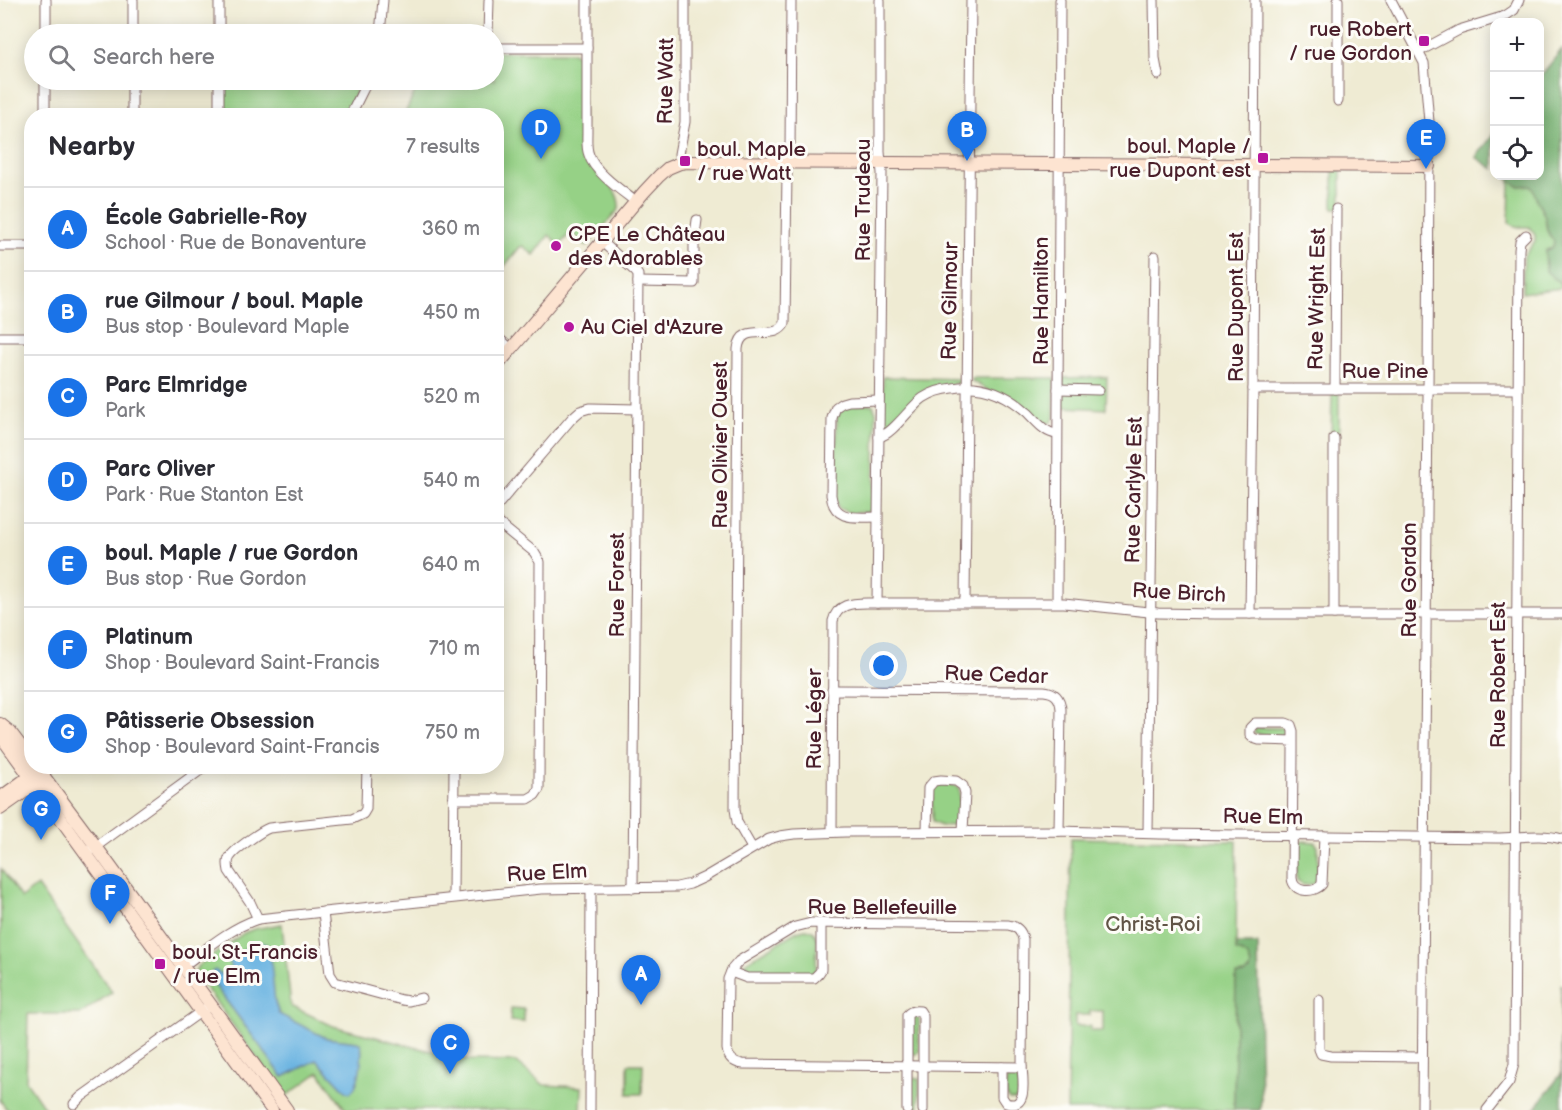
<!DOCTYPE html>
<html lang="en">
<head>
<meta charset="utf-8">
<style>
  :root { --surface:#fff; --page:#f7f7f7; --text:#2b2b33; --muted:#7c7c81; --line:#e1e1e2; --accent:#1a73e8 }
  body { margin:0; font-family:"Balsamiq Sans",sans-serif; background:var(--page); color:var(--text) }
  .controls { position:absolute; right:18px; top:18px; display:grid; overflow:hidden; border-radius:12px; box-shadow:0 3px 15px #0003 }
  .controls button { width:54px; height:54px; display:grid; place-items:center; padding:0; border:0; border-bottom:2px solid var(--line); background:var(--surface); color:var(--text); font:30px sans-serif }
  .you { position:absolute; left:884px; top:666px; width:21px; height:21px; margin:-15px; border:4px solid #fff; border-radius:50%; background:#1a73e8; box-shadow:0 0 0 9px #1a73e833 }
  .badge { display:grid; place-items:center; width:39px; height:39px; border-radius:50%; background:var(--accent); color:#fff; font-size:20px; font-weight:700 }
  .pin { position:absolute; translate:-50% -50px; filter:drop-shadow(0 2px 3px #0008) }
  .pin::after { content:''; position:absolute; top:32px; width:21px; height:18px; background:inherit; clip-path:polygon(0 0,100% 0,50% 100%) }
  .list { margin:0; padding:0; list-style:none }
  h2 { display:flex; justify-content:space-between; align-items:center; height:78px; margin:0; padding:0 24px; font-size:26px }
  h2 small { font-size:20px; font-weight:400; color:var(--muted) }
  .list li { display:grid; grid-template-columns:39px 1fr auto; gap:18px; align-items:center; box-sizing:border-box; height:84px; padding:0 24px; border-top:2px solid var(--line) }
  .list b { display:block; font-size:22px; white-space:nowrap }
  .list p { margin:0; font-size:20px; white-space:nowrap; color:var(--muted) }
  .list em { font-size:20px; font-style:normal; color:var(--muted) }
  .icon { flex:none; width:33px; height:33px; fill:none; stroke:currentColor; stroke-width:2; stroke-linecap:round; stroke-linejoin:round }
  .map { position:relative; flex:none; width:1562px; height:1110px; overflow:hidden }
  .search { position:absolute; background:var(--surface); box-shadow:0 3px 15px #0003; left:24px; top:24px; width:480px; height:66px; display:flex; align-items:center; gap:15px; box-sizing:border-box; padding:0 21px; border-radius:33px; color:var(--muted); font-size:22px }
  .panel { position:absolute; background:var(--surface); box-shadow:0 3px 15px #0003; left:24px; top:108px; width:480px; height:666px; border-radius:24px }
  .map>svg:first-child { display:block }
  .green { fill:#96d186; stroke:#707858; stroke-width:1.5; fill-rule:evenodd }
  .forest { fill:#78b373; stroke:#61694f; stroke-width:1.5 }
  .water { fill:#69b3e1; stroke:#5a6986; stroke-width:1.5 }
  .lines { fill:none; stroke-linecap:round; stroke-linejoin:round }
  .street-casing { stroke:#846666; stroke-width:11 }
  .secondary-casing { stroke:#846666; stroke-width:14 }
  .street { stroke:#fff; stroke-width:9 }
  .secondary { stroke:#fde4d1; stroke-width:12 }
  .poi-dot { fill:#b5179e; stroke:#fdfcf7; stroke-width:2 }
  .labels { text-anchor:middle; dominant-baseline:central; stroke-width:6; stroke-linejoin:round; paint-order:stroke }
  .poi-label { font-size:21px; fill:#4a1f2b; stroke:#fdfcf7; text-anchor:start }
  .street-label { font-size:21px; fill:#4a1f2b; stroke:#fdfcf7 }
  .park-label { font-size:21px; fill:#615446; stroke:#fdfcf7 }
</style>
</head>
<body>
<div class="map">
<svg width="1562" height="1110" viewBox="0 0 1562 1110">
  <rect width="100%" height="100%" fill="#fdfcf7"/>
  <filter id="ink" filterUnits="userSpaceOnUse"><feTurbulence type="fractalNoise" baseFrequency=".0167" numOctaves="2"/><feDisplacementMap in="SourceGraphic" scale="12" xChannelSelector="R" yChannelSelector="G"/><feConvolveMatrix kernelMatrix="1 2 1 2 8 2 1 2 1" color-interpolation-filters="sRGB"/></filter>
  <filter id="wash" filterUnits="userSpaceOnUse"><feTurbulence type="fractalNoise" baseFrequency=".008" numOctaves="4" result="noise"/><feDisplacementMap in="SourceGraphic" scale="24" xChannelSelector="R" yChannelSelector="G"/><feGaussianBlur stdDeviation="1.35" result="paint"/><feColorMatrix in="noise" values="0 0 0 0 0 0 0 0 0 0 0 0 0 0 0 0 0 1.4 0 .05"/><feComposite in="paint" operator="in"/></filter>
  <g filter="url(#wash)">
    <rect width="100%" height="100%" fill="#efebd3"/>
    <g class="green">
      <path d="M494 52H573L579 56 582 65 583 152C590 174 621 183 619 209L587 246 571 232 560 245 549 235 534 255 523 246 520 247 503 268 496 261V116H404L420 80H494Z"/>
      <path d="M224 80H339C366 86 355 99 344 115H224Z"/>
      <rect x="1333" y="170" width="8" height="38"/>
      <path d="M1510 179 1518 186 1530 185C1537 193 1542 207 1545 217 1547 229 1545 231 1554 241L1553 247 1550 250 1546 271 1562 285V288L1522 293 1524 256 1535 241V235L1529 227H1515L1509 222Z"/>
      <polygon points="883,377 964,379 964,382 939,387 894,421 887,422 884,421 883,418"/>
      <polygon points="1107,377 1106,409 1062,407 1062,398 1065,393 1062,378"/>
      <polygon points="972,378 1055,378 1054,418 1052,422 1046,424 972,381"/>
      <polygon points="1339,392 1339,437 1331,436 1332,393"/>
      <polygon points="869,404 873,405 876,412 874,503 870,512 850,513 838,508 835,498 837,417 841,408 850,405"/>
      <path d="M1257 728H1285L1288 731V733C1280 737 1262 737 1254 732L1255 729Z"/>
      <polygon points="940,783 954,785 959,789 960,815 958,825 941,826 932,822 932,788 935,785"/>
      <path d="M1071 838 1237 841 1236 950 1248 955 1251 967 1250 971 1246 974 1236 976 1234 1110H1067ZM1090 1011H1103V1031H1090V1026H1075V1015H1090Z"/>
      <polygon points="1303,841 1315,842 1318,847 1318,876 1317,880 1314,884 1303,885 1297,881 1297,846"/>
      <polygon points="1,869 21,898 37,886 112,992 81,1014 28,1014 26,1081 46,1110 7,1110 0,1100"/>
      <path d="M282 924 291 1006 333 1026 469 1061 516 1062 544 1085 582 1087 581 1110H362L361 1109 358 1110H346L319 1072 285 1097 195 973 197 967 199 965 244 933 254 929ZM230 963 273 985C274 996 273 1010 283 1017L326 1038 357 1042 361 1044C364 1063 356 1076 347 1092L317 1060 283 1077 211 980 209 977 213 971C220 973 226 977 231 971Z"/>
      <path d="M805 929C812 929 815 932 817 939L816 970 812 974 751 973 747 972 744 966 745 963 751 959 797 931Z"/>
      <polygon points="511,1008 524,1009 524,1022 510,1021"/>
      <polygon points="915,1017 919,1019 919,1052 915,1055 911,1051 910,1019"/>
      <polygon points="628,1064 643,1064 642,1094 628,1094"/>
      <path d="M1011 1076H1014C1021 1082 1019 1093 1016 1100H1009C1005 1094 1005 1086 1007 1078Z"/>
      <polygon points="914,1077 919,1079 919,1110 910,1110 911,1079"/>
    </g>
    <g class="forest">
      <path d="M1562 49V285L1546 271 1545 251 1553 247 1554 241C1545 231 1548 229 1545 217 1543 212 1541 208 1538 203 1535 197 1535 191 1530 185L1518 186 1504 176H1540V77Z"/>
      <polygon points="1494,134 1494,169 1476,157"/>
      <path d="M1237 944H1258L1261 1100 1260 1110H1234V1109L1236 975 1245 974 1250 971C1253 960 1247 953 1236 951Z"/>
      <polygon points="1561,984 1562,1110 1534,1110 1561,1074"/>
    </g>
    <path class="water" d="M260 943C267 943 268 945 270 952L275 1002 279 1014 326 1038 357 1042 361 1044C363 1056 360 1086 350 1093L347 1092 317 1060 283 1077 211 980 209 977 213 971 215 970 223 975 229 974 231 971 230 961C239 952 248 946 260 943Z"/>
  </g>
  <g filter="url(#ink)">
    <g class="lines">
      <defs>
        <g id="street">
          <polyline points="219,0 219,34"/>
          <path d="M587 0V132C587 140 586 148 589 155 594 172 622 191 636 202"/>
          <polyline points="1154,0 1155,59 1158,75"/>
          <polyline points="1391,0 1424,63 1429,122 1428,398 1422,1110"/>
          <polyline points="46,34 46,0"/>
          <polyline points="133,34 133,0"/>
          <polyline points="380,34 383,0"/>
          <polyline points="488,34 489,0"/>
          <polyline points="494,47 501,48 587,48"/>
          <polyline points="1418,52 1459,30 1505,16 1514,10 1519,0"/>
          <polyline points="351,80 366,85"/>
          <polyline points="1338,101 1338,0"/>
          <polyline points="45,116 45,80"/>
          <polyline points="132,116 132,80"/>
          <polyline points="219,116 219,80"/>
          <polyline points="350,116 368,80"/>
          <polyline points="680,163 679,154 685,122 685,0"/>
          <polyline points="602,242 635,271 638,275 633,888"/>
          <polyline points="0,246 32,246"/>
          <polyline points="638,282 694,283 694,242 697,220"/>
          <polyline points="496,336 511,349"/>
          <polyline points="0,337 32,337"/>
          <polyline points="1058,389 1099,390"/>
          <polyline points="1253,389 1517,389"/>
          <polyline points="1335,389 1336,209"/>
          <path d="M879 437C893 434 910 407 923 398 932 392 943 389 953 388 982 383 1007 394 1028 413 1037 422 1045 433 1057 434"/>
          <polyline points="1334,438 1334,614"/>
          <polyline points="496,507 572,418 580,411 590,408 637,409"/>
          <path d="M877 517C857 517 834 522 831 495L832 418 836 407 842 403 849 401 879 400"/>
          <polyline points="965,602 971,0"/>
          <polyline points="1057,602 1060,0"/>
          <polyline points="877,603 882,173 880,152 880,0"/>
          <polyline points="1250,614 1253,389 1255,0"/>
          <path d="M832 690 1044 691C1055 692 1060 697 1061 709L1059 831"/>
          <path d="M1293 741 1259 740 1253 738 1250 735V728L1255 723H1286L1291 725 1293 731V751L1292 878C1293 893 1314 894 1322 884L1324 836"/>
          <polyline points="453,799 528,799 535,795 539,789 540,562 534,552 496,521"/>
          <polyline points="927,831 928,788 934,781 941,780 956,781 963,786 965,793 963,831"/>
          <path d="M832 832 833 621C837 604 852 603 867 603H1064L1158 613 1214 614H1562"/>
          <polyline points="1148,833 1155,256"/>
          <path d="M752 848 737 822 735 809 738 349C741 319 775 344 785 323L787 172 790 152 791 0"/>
          <polyline points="91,850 206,766"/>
          <polyline points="453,897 454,766"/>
          <polyline points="323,912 330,974 335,982 402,1000 409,1001 421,998"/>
          <path d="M258 919 250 902 229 871C228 866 227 861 230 857 234 850 261 831 269 828L352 819 363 814 366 809 367 766"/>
          <path d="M811 923 1008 925C1016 926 1021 930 1023 939L1022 1067 743 1064C734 1063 728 1058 727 1049L728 979 732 969 739 961 795 927Z"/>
          <path d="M179 969C204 951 228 929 258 919L541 889 677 887 690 884 705 877 769 839 780 836 794 834 845 832 1059 831 1160 834 1496 838C1518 838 1540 833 1562 839"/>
          <polyline points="731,972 747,978 814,978 819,973 821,970 821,923"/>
          <polyline points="1319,1000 1319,1049 1321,1054 1331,1056 1422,1057"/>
          <path d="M1002 1067V1097L1006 1103C1028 1110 1023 1081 1022 1067"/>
          <polyline points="74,1104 81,1097 206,1008"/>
          <polyline points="590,1110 591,888"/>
          <path d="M907 1110V1015C910 1011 914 1010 920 1011L923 1016V1110"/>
          <polyline points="1487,1110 1509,1082 1514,1064 1519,250 1520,241 1526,235"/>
        </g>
        <g id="secondary">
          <polyline points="496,367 644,192 659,176 668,168 680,163 687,162 1429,166"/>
          <polyline points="0,724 10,732 32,761"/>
          <polyline points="0,735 272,1110"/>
          <polyline points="36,766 89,837 287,1110"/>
          <polyline points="0,798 22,782 41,773 50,766"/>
          <polyline points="0,809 27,790 37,779"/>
        </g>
      </defs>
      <use href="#street" class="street-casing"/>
      <use href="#secondary" class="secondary-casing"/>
      <use href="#street" class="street"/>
      <use href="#secondary" class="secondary"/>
    </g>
  </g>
  <g class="poi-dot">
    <rect x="1418" y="35" width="12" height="12" rx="3"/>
    <rect x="1257" y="152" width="12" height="12" rx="3"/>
    <rect x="679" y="155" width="12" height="12" rx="3"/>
    <circle cx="556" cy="246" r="6"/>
    <circle cx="569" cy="327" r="6"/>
    <rect x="154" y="958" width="12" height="12" rx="3"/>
  </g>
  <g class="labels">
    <g class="poi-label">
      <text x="1412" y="29" text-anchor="end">rue Robert<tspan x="1412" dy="24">/ rue Gordon</tspan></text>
      <text x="1251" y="146" text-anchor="end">boul. Maple /<tspan x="1251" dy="24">rue Dupont est</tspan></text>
      <text x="697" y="149">boul. Maple<tspan x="697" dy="24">/ rue Watt</tspan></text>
      <text x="568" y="234">CPE Le Château<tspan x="568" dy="24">des Adorables</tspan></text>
      <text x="581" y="327">Au Ciel d'Azure</text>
      <text x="172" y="952">boul. St-Francis<tspan x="172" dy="24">/ rue Elm</tspan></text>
    </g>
    <g class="street-label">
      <text transform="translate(666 81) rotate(-89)">Rue Watt</text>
      <text transform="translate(863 200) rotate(-90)">Rue Trudeau</text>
      <text transform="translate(1317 299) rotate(-89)">Rue Wright Est</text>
      <text transform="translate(950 301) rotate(-89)">Rue Gilmour</text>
      <text transform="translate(1041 301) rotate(-90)">Rue Hamilton</text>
      <text transform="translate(1236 307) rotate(-90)">Rue Dupont Est</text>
      <text x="1385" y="371">Rue Pine</text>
      <text transform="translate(720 445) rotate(-90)">Rue Olivier Ouest</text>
      <text transform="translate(1134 490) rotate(-89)">Rue Carlyle Est</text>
      <text transform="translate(1409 580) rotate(-90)">Rue Gordon</text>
      <text transform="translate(617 585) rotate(-90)">Rue Forest</text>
      <text transform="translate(1179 593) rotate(3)">Rue Birch</text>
      <text transform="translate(996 675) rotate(2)">Rue Cedar</text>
      <text transform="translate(1498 675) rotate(-90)">Rue Robert Est</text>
      <text transform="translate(814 719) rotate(-90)">Rue Léger</text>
      <text transform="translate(1263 817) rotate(1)">Rue Elm</text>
      <text transform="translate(547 873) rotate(-3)">Rue Elm</text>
      <text x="882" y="907">Rue Bellefeuille</text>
    </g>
    <g class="park-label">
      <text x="1153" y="924">Christ-Roi</text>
    </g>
  </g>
</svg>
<div class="controls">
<button>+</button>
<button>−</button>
<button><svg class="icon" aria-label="locate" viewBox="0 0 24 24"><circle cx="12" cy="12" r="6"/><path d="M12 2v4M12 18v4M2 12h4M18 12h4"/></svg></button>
</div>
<div class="you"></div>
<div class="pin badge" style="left:641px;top:1005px">A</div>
<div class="pin badge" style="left:967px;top:161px">B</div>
<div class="pin badge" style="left:450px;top:1074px">C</div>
<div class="pin badge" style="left:541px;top:159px">D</div>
<div class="pin badge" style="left:1426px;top:169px">E</div>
<div class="pin badge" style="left:110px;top:924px">F</div>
<div class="pin badge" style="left:41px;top:840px">G</div>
<div class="search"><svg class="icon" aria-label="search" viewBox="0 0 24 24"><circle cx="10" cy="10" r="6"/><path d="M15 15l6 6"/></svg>Search here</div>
<section class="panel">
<h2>Nearby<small>7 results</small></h2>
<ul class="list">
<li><span class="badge">A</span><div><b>École Gabrielle-Roy</b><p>School · Rue de Bonaventure</p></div><em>360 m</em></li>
<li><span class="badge">B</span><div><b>rue Gilmour / boul. Maple</b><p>Bus stop · Boulevard Maple</p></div><em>450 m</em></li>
<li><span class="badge">C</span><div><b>Parc Elmridge</b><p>Park</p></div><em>520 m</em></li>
<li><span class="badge">D</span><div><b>Parc Oliver</b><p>Park · Rue Stanton Est</p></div><em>540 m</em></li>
<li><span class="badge">E</span><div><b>boul. Maple / rue Gordon</b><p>Bus stop · Rue Gordon</p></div><em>640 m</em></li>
<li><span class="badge">F</span><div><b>Platinum</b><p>Shop · Boulevard Saint-Francis</p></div><em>710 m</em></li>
<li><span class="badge">G</span><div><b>Pâtisserie Obsession</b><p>Shop · Boulevard Saint-Francis</p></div><em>750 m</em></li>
</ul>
</section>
</div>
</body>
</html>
